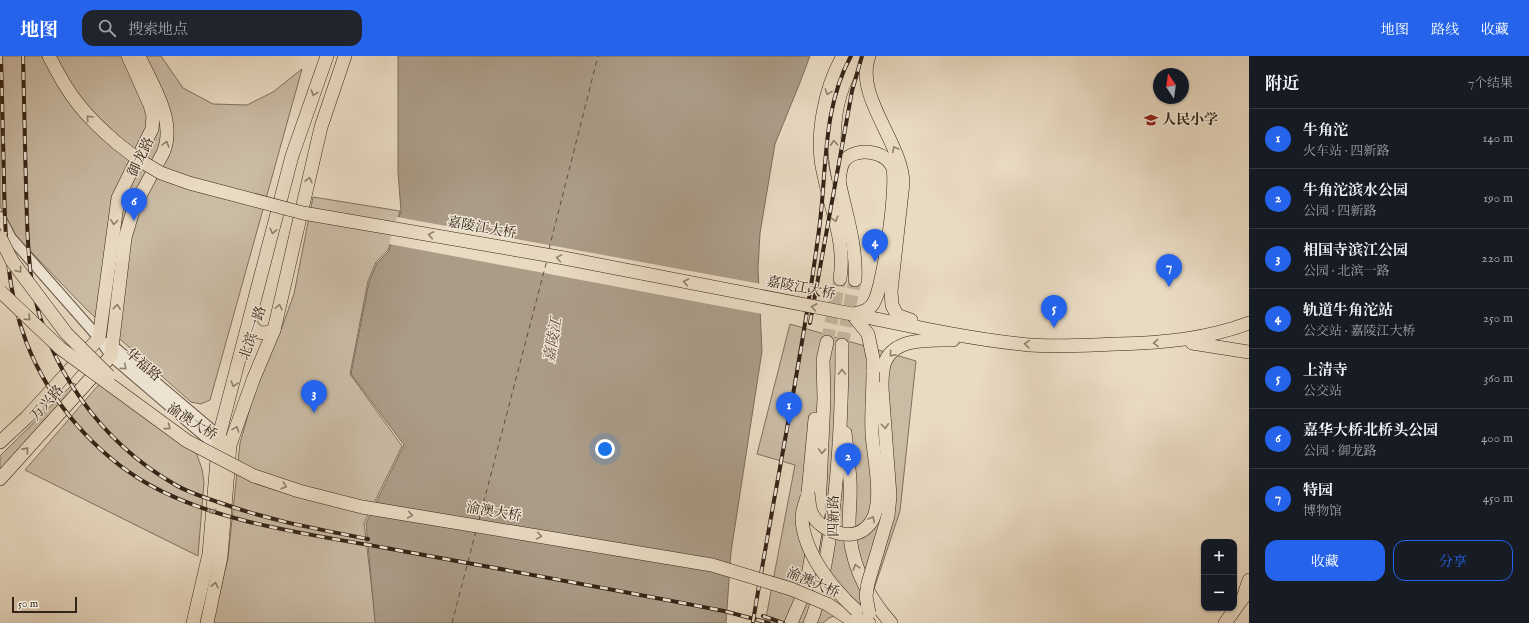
<!DOCTYPE html>
<html lang="zh">
<head>
<meta charset="utf-8">
<style>
  :root { --surface:#171b24; --page:#20242c; --text:#f1f3f6; --muted:#9ea1a6; --line:#363941; --accent:#2563eb }
  body { margin:0; font-family:"IM FELL English","Noto Serif SC",serif; background:var(--page); color:var(--text) }
  .controls { position:absolute; right:12px; bottom:12px; display:grid; overflow:hidden; border-radius:8px; box-shadow:0 1px 3px #0004 }
  .controls button { width:36px; height:36px; display:grid; place-items:center; padding:0; border:0; border-bottom:1px solid var(--line); background:var(--surface); color:var(--text); font:20px sans-serif }
  .compass { position:absolute; left:1153px; top:12px; width:36px; height:36px; border-radius:50%; background:var(--surface); box-shadow:0 1px 3px #0004; rotate:347deg }
  .scale { position:absolute; left:12px; bottom:10px; width:65px; box-sizing:border-box; padding-left:4px; border:2px solid #342416; border-top:0; font-size:11px; line-height:14px; white-space:nowrap; color:#342416; -webkit-text-stroke:3px #f1e7d7; paint-order:stroke }
  .you { position:absolute; left:605px; top:393px; width:14px; height:14px; margin:-10px; border:3px solid #fff; border-radius:50%; background:#1a73e8; box-shadow:0 0 0 6px #1a73e833 }
  .badge { display:grid; place-items:center; width:26px; height:26px; border-radius:50%; background:var(--accent); color:#fff; font-size:13px; font-weight:700 }
  .pin { position:absolute; translate:-50% -33px; filter:drop-shadow(0 1px 2px #0008) }
  .pin::after { content:''; position:absolute; top:21px; width:14px; height:12px; background:inherit; clip-path:polygon(0 0,100% 0,50% 100%) }
  .list { margin:0; padding:0; list-style:none }
  h2 { display:flex; justify-content:space-between; align-items:center; height:52px; margin:0; padding:0 16px; font-size:17px }
  h2 small { font-size:13px; font-weight:400; color:var(--muted) }
  .list li { display:grid; grid-template-columns:26px 1fr auto; gap:12px; align-items:center; box-sizing:border-box; height:60px; padding:0 16px; border-top:1px solid var(--line) }
  .list b { display:block; font-size:15px; white-space:nowrap }
  .list p { margin:0; font-size:13px; white-space:nowrap; color:var(--muted) }
  .list em { font-size:13px; font-style:normal; color:var(--muted) }
  .actions { display:flex; gap:8px; padding:12px 16px }
  .actions a { flex:1; padding:9px 0; border:1px solid var(--accent); border-radius:12px; text-align:center; font-size:14px; color:var(--accent) }
  .actions .main { background:var(--accent); color:#fff }
  .icon { flex:none; width:22px; height:22px; fill:none; stroke:currentColor; stroke-width:2; stroke-linecap:round; stroke-linejoin:round }
  .map { position:relative; flex:none; width:1249px; height:567px; overflow:hidden }
  header { display:flex; align-items:center; gap:24px; box-sizing:border-box; height:56px; padding:0 20px; background:var(--accent); color:#fff }
  header strong { font-size:19px }
  nav { display:flex; gap:22px; margin-inline-start:auto; font-size:14px }
  .search { width:280px; height:36px; background:var(--page); display:flex; align-items:center; gap:10px; box-sizing:border-box; padding:0 14px; border-radius:12px; color:var(--muted); font-size:15px }
  main { display:flex }
  aside { flex:1; background:var(--surface) }
  .map>svg:first-child { display:block }
  .green { fill:#cabba5; stroke:#7f705e }
  .water { fill:#ab9c88; stroke:#7b6c5a }
  .pier { fill:#e9dac2 }
  .lines { fill:none; stroke-linecap:round; stroke-linejoin:round }
  .ferry { stroke:#5e4e3e; stroke-width:1; stroke-dasharray:5 4; stroke-linecap:butt }
  .major-tunnel { stroke:#c5b6a0; stroke-width:13; stroke-dasharray:13 6; stroke-linecap:butt }
  .minor-casing { stroke:#615241; stroke-width:12 }
  .major-casing { stroke:#342416; stroke-width:14 }
  .minor { stroke:#f1e7d7; stroke-width:10 }
  .major { stroke:#e9dac2; stroke-width:13 }
  .rail-casing { stroke:#342416; stroke-width:4 }
  .rail { stroke:#f1e7d7; stroke-width:2.5; stroke-dasharray:8; stroke-linecap:butt }
  .major-bridge-casing { stroke:#342416; stroke-width:14; stroke-linecap:butt }
  .major-bridge { stroke:#e9dac2; stroke-width:13 }
  .oneway { stroke:#8e7f6c }
  .oneway2 { stroke:#928676 }
  .labels { text-anchor:middle; dominant-baseline:central; stroke-width:3; stroke-linejoin:round; paint-order:stroke }
  .poi-label { font-size:14px; font-weight:bold; fill:#342416; stroke:#f1e7d7; text-anchor:start }
  .street-label { font-size:14px; fill:#342416; stroke:#f1e7d7 }
  .water-label { font-size:15px; font-style:italic; fill:#5e4e3e; stroke:#f1e7d7 }
</style>
</head>
<body>
<header>
<strong>地图</strong>
<div class="search"><svg class="icon" aria-label="search" viewBox="0 0 24 24"><circle cx="10" cy="10" r="6"/><path d="M15 15l6 6"/></svg>搜索地点</div>
<nav><a>地图</a><a>路线</a><a>收藏</a></nav>
</header>
<main>
<div class="map">
<svg width="1249" height="567" viewBox="0 0 1249 567">
  <rect width="100%" height="100%" fill="#e9dac2"/>
  <filter id="stains"><feTurbulence type="fractalNoise" baseFrequency=".005" numOctaves="4"/><feColorMatrix values="0 0 0 0 .2 0 0 0 0 .09 0 0 0 0 .02 0 0 0 .5 -.17"/></filter>
  <radialGradient id="worn" r=".72"><stop offset=".6" stop-color="#630" stop-opacity="0"/><stop offset="1" stop-color="#630" stop-opacity=".3"/></radialGradient>
  <g class="green">
    <polygon points="0,0 161,0 183,32 213,48 247,49 273,36 302,13 210,344 201,348 191,346 86,253 16,180 0,150"/>
    <polygon points="313,141 400,155 388,194 376,206 368,225 350,318 402,390 364,467 376,567 212,567 228,502 240,387 257,327 281,274 294,238"/>
    <polygon points="790,268 916,305 900,455 874,533 859,549 829,562 823,567 765,567 795,409 757,398"/>
    <polygon points="101,326 192,385 202,413 204,426 198,500 25,414"/>
    <polygon points="74,327 78,331 0,414 0,400"/>
  </g>
  <polygon class="water" points="398,0 810,0 799,29 775,88 760,177 758,213 762,295 731,496 726,567 376,567 375,566 366,467 404,389 351,318 369,226 377,207 389,195 401,155 398,116"/>
  <polygon class="pier" points="397,161 761,228 762,258 389,188"/>
  <g class="lines">
    <g class="ferry">
      <polyline points="549,193 598,0"/>
      <polyline points="479,464 547,204"/>
      <polyline points="452,567 476,475"/>
    </g>
    <g class="major-tunnel">
      <polyline points="827,286 840,223"/>
      <polyline points="842,289 855,224"/>
    </g>
    <defs>
      <g id="minor">
        <polyline points="0,161 11,182 99,282 111,300 222,395"/>
        <polyline points="107,287 113,290 224,384"/>
      </g>
      <g id="major">
        <path d="M49 0C69 40 84 59 118 88"/>
        <path d="M869 0C854 40 902 86 903 127L891 235 892 249 897 259 911 264"/>
        <path d="M839 126C840 118 840 111 844 105 855 91 884 94 892 110 899 125 883 231 874 246 870 254 863 256 854 258"/>
        <path d="M840 223C846 186 830 151 823 115 815 80 825 31 843 0"/>
        <path d="M855 224C857 190 846 159 839 125 830 82 833 37 859 0"/>
        <path d="M852 258C911 270 970 283 1029 289 1058 291 1088 289 1117 288 1163 287 1206 283 1249 267"/>
        <polyline points="852,258 868,278 873,302 873,316"/>
        <path d="M250 266C256 278 262 279 274 274"/>
        <polyline points="1192,287 1249,296"/>
        <path d="M882 332C882 324 882 316 884 309 892 281 930 284 953 284"/>
        <path d="M845 377C847 393 849 409 850 425 851 440 849 454 849 468 850 507 866 539 891 567"/>
        <polyline points="0,386 27,361 99,282 118,142 152,73 153,60 150,49 128,0"/>
        <path d="M0 423 111 300 125 182 134 151 163 97C177 65 152 29 139 0"/>
        <polyline points="808,437 815,363"/>
        <polyline points="827,548 856,567"/>
        <polyline points="856,554 869,567"/>
        <polyline points="193,567 209,498 219,380 292,100 327,0"/>
        <polyline points="207,567 221,501 230,389 253,324 274,274 321,71 345,0"/>
        <polyline points="791,567 806,532 819,454 824,342 823,304 827,286"/>
        <path d="M810 567C818 551 820 531 824 514 838 440 842 364 842 289"/>
        <polyline points="1225,567 1243,542 1249,524"/>
      </g>
    </defs>
    <use href="#minor" class="minor-casing"/>
    <use href="#major" class="major-casing"/>
    <use href="#minor" class="minor"/>
    <use href="#major" class="major"/>
    <defs>
      <g id="rail">
        <path d="M1 0C2 41 3 82 4 124 5 179 6 235 27 288 49 344 95 398 148 428 217 467 309 478 386 492 499 513 612 533 724 555L769 567"/>
        <path d="M23 0C24 44 25 87 26 131 27 162 27 195 32 227 46 310 101 386 174 428 187 436 203 441 218 446 267 464 317 473 368 483"/>
        <polyline points="810,267 852,35 862,0"/>
        <polyline points="763,560 783,567"/>
        <path d="M753 566C774 435 802 305 819 174 827 116 822 52 851 0"/>
      </g>
    </defs>
    <use href="#rail" class="rail-casing"/>
    <use href="#rail" class="rail"/>
    <defs>
      <g id="major-bridge">
        <polyline points="118,88 139,104 161,117 189,127 303,157 564,202 852,258"/>
        <polyline points="0,181 12,205 66,277 109,320"/>
        <polyline points="0,235 60,292 187,385 254,420 299,435 362,451 712,509 791,533 827,548"/>
        <path d="M808 437C809 443 809 452 812 458 821 476 852 486 867 471 887 453 873 401 872 377 871 357 873 336 873 316"/>
        <path d="M807 441C805 447 802 455 802 462 803 496 832 532 856 554"/>
        <polyline points="869,557 866,540 868,527 888,460 890,440 882,332"/>
      </g>
    </defs>
    <use href="#major-bridge" class="major-bridge-casing"/>
    <use href="#major-bridge" class="major-bridge"/>
  </g>
  <defs><path id="oneway-chevron" d="M-2-3.5L2.5 0L-2 3.5" fill="none" stroke-width="1.6" stroke-linecap="round" stroke-linejoin="round"/></defs>
  <g class="oneway">
    <use href="#oneway-chevron" transform="translate(828 36) rotate(110)"/>
    <use href="#oneway-chevron" transform="translate(314 37) rotate(110)"/>
    <use href="#oneway-chevron" transform="translate(89 62) rotate(-133)"/>
    <use href="#oneway-chevron" transform="translate(834 87) rotate(-93)"/>
    <use href="#oneway-chevron" transform="translate(166 88) rotate(-73)"/>
    <use href="#oneway-chevron" transform="translate(895 93) rotate(-116)"/>
    <use href="#oneway-chevron" transform="translate(309 124) rotate(-77)"/>
    <use href="#oneway-chevron" transform="translate(835 163) rotate(75)"/>
    <use href="#oneway-chevron" transform="translate(114 166) rotate(97)"/>
    <use href="#oneway-chevron" transform="translate(273 175) rotate(104)"/>
    <use href="#oneway-chevron" transform="translate(431 179) rotate(-170)"/>
    <use href="#oneway-chevron" transform="translate(559 202) rotate(-170)"/>
    <use href="#oneway-chevron" transform="translate(19 214) rotate(53)"/>
    <use href="#oneway-chevron" transform="translate(686 226) rotate(-169)"/>
    <use href="#oneway-chevron" transform="translate(117 251) rotate(-84)"/>
    <use href="#oneway-chevron" transform="translate(279 251) rotate(-77)"/>
    <use href="#oneway-chevron" transform="translate(814 251) rotate(-169)"/>
    <use href="#oneway-chevron" transform="translate(28 262) rotate(44)"/>
    <use href="#oneway-chevron" transform="translate(1156 287) rotate(177)"/>
    <use href="#oneway-chevron" transform="translate(1027 288) rotate(-175)"/>
    <use href="#oneway-chevron" transform="translate(892 298) rotate(131)"/>
    <use href="#oneway-chevron" transform="translate(842 316) rotate(-90)"/>
    <use href="#oneway-chevron" transform="translate(234 328) rotate(106)"/>
    <use href="#oneway-chevron" transform="translate(885 370) rotate(86)"/>
    <use href="#oneway-chevron" transform="translate(168 371) rotate(36)"/>
    <use href="#oneway-chevron" transform="translate(236 373) rotate(-70)"/>
    <use href="#oneway-chevron" transform="translate(26 394) rotate(-48)"/>
    <use href="#oneway-chevron" transform="translate(822 395) rotate(92)"/>
    <use href="#oneway-chevron" transform="translate(284 430) rotate(19)"/>
    <use href="#oneway-chevron" transform="translate(212 455) rotate(95)"/>
    <use href="#oneway-chevron" transform="translate(410 459) rotate(9)"/>
    <use href="#oneway-chevron" transform="translate(872 463) rotate(-62)"/>
    <use href="#oneway-chevron" transform="translate(539 480) rotate(9)"/>
    <use href="#oneway-chevron" transform="translate(856 511) rotate(-108)"/>
    <use href="#oneway-chevron" transform="translate(215 529) rotate(-78)"/>
  </g>
  <use class="oneway2" href="#oneway-chevron" transform="translate(124 311) rotate(41)"/>
  <defs>
    <symbol id="school-bare" viewBox="-9 -9 18 18"><path d="M0-5L7-2L0 1L-7-2ZM-4 1L0 2.5L4 1V4Q0 6-4 4Z" fill="#8f2418" stroke="#f1e7d7" stroke-width="2.5" paint-order="stroke"/></symbol>
  </defs>
  <g fill-rule="evenodd">
    <use href="#school-bare" x="1141" y="54" width="20" height="20"/>
  </g>
  <g class="labels">
    <g class="poi-label">
      <text x="1162" y="64">人民小学</text>
    </g>
    <g class="street-label">
      <text transform="translate(141 101) rotate(-64)">御龙路</text>
      <text transform="translate(482 172) rotate(10)">嘉陵江大桥</text>
      <text transform="translate(801 232) rotate(11)">嘉陵江大桥</text>
      <text transform="translate(253 277) rotate(-71)">北滨一路</text>
      <text transform="translate(143 309) rotate(41)">华福路</text>
      <text transform="translate(47 347) rotate(-48)">万兴路</text>
      <text transform="translate(192 366) rotate(32)">渝澳大桥</text>
      <text transform="translate(494 456) rotate(9)">渝澳大桥</text>
      <text transform="translate(834 460) rotate(-90)">四新路</text>
      <text transform="translate(813 527) rotate(23)">渝澳大桥</text>
    </g>
    <g class="water-label">
      <text transform="translate(553 284) rotate(-80)">嘉陵江</text>
    </g>
  </g>
  <rect width="100%" height="100%" filter="url(#stains)"/>
  <rect width="100%" height="100%" fill="url(#worn)"/>
</svg>
<div class="controls">
<button>+</button>
<button>−</button>
</div>
<svg class="compass" viewBox="-18 -18 36 36"><path d="M0-13l5 13h-10z" fill="#e53935"/><path d="M0 13l5-13h-10z" fill="#9ea1a6"/></svg>
<div class="scale">50 m</div>
<div class="you"></div>
<div class="pin badge" style="left:789px;top:369px">1</div>
<div class="pin badge" style="left:848px;top:420px">2</div>
<div class="pin badge" style="left:314px;top:357px">3</div>
<div class="pin badge" style="left:875px;top:206px">4</div>
<div class="pin badge" style="left:1054px;top:272px">5</div>
<div class="pin badge" style="left:134px;top:165px">6</div>
<div class="pin badge" style="left:1169px;top:231px">7</div>
</div>
<aside>
<h2>附近<small>7个结果</small></h2>
<ul class="list">
<li><span class="badge">1</span><div><b>牛角沱</b><p>火车站 · 四新路</p></div><em>140 m</em></li>
<li><span class="badge">2</span><div><b>牛角沱滨水公园</b><p>公园 · 四新路</p></div><em>190 m</em></li>
<li><span class="badge">3</span><div><b>相国寺滨江公园</b><p>公园 · 北滨一路</p></div><em>220 m</em></li>
<li><span class="badge">4</span><div><b>轨道牛角沱站</b><p>公交站 · 嘉陵江大桥</p></div><em>250 m</em></li>
<li><span class="badge">5</span><div><b>上清寺</b><p>公交站</p></div><em>360 m</em></li>
<li><span class="badge">6</span><div><b>嘉华大桥北桥头公园</b><p>公园 · 御龙路</p></div><em>400 m</em></li>
<li><span class="badge">7</span><div><b>特园</b><p>博物馆</p></div><em>450 m</em></li>
</ul>
<div class="actions"><a class="main">收藏</a><a>分享</a></div>
</aside>
</main>
</body>
</html>
